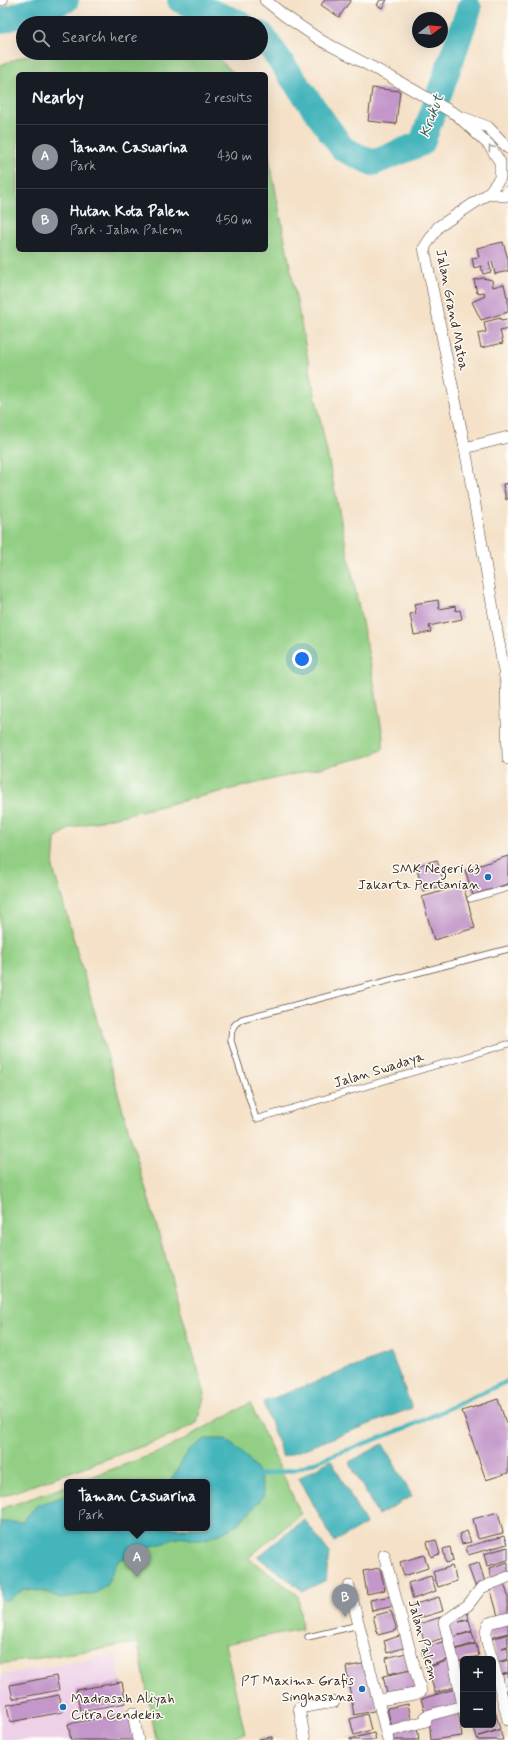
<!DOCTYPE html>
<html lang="en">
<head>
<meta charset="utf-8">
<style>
  :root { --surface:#171b24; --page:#242831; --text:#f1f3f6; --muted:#9ea1a6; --line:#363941; --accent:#8c9099 }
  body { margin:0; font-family:Mynerve,sans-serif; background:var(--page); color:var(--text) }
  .controls { position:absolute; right:12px; bottom:12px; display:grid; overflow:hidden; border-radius:6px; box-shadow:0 4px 16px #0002 }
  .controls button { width:36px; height:36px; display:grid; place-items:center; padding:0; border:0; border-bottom:1px solid var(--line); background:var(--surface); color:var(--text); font:20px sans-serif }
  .compass { position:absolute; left:412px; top:12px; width:36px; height:36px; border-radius:50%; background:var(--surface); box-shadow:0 4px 16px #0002; rotate:74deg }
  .you { position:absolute; left:302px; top:659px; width:14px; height:14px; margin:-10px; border:3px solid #fff; border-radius:50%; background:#1a73e8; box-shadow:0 0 0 6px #1a73e833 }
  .badge { display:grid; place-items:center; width:26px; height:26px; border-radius:50%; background:var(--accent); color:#fff; font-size:13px; font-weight:700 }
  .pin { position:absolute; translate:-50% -33px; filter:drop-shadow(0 1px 2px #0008) }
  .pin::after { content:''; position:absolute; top:21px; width:14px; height:12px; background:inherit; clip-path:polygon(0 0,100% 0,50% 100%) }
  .popup { position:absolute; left:64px; top:1479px; width:146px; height:52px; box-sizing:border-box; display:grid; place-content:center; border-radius:6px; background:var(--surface); filter:drop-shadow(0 1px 3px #0005); font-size:13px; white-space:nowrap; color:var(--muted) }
  .popup b { font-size:15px; color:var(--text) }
  .popup::after { content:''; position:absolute; left:50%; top:100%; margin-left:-8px; border:8px solid transparent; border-top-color:var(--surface) }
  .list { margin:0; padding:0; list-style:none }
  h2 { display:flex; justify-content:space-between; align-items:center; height:52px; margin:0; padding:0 16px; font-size:17px }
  h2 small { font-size:13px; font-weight:400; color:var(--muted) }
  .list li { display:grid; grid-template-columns:26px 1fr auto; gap:12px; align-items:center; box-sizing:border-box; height:64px; padding:0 16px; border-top:1px solid var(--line) }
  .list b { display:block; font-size:15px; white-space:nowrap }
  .list p { margin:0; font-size:13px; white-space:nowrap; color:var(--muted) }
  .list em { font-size:13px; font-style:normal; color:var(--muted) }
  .icon { flex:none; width:22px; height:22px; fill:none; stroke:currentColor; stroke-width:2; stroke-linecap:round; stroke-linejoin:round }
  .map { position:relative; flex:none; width:508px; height:1740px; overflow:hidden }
  .search { position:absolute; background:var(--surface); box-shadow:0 4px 16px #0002; left:16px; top:16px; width:252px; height:44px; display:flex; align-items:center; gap:10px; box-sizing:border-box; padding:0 14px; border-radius:22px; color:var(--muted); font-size:15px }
  .panel { position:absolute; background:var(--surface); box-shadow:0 4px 16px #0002; left:16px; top:72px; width:252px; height:180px; border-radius:6px }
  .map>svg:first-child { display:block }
  .built { fill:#eed0e7 }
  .green { fill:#92cf84; stroke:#667c51 }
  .water { fill:#45b5bc; stroke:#40706d }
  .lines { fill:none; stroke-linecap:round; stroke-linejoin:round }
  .stream { stroke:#45b5bc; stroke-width:4.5 }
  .river { stroke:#45b5bc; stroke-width:26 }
  .building { fill:#c397c9 }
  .lane-casing { stroke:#574537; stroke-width:7 }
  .street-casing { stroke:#574537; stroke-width:12 }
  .lane { stroke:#fff; stroke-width:5.5 }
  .street { stroke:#fff; stroke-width:11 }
  .oneway { stroke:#a79f9a }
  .poi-dot { fill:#1f6fb2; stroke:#fdfcf7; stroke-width:1.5 }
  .labels { text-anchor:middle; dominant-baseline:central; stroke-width:3; stroke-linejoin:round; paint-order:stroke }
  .street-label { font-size:14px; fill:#3b2a1e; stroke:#fdfcf7 }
  .poi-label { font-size:14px; fill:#3b2a1e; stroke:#fdfcf7; text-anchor:end }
  .water-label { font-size:15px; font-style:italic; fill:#3f625d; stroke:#fdfcf7 }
</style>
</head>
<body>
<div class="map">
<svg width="508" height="1740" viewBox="0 0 508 1740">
  <rect width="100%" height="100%" fill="#fdfcf7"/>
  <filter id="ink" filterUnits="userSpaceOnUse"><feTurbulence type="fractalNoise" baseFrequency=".025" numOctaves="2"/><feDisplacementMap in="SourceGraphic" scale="8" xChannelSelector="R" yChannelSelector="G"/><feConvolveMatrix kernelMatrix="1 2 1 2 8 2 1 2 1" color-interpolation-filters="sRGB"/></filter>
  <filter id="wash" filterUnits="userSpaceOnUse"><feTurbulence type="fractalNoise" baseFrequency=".012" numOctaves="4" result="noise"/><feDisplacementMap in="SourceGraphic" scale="16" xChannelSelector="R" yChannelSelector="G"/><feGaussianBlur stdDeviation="0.9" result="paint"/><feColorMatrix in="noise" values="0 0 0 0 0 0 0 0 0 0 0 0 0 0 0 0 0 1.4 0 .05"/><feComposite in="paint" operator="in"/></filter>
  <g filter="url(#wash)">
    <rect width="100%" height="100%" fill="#f4e1c7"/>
    <polygon class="built" points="116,1655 131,1740 0,1740 0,1675"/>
    <g class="green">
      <polygon points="33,53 208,53 216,57 235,74 18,74 18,250 266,250 266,141 310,370 372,671 383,737 383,749 369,756 70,828 55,839 53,868 205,1394 197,1423 171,1436 0,1497 0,65"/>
      <polygon points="250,1403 301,1514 248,1558 298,1595 302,1629 225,1644 245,1734 211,1740 156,1740 138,1643 0,1664 0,1509 67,1486 67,1528 207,1528 207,1482 77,1482 162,1451"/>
    </g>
    <g class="water">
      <polygon points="391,1353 412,1408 283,1457 263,1402"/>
      <path d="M205 1439H226L248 1458 260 1475 264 1495C246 1519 229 1535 199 1540 192 1541 184 1536 178 1538 167 1540 164 1545 151 1546L135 1564 125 1558 118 1561 106 1586 96 1593 60 1598 45 1592 24 1589 6 1601 0 1599V1522H22L37 1505 67 1495V1528H207V1482H170L188 1451Z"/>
      <polygon points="383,1444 412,1496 378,1515 349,1462"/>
      <polygon points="331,1460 366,1524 334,1542 299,1478"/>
      <polygon points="304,1519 329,1552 326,1580 303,1591 258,1557"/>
    </g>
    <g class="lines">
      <polyline class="stream" points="256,1477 260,1475 296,1469 406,1428 508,1381"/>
      <g class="river">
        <polyline points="180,0 240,23"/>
        <polyline points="0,21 66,0"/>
        <polyline points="261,34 343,149 373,163 422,143 469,9"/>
      </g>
    </g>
    <g id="blocks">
      <g class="building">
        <polygon points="325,0 351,0 339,17 321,5"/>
        <polygon points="380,0 387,0 382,8 377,5"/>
        <polygon points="372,88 400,91 396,124 368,121"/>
        <polygon points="503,242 508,259 508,271 495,274 492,261 489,262 491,272 483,274 481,266 474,268 472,258 479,257 477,248"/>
        <polygon points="483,278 492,280 493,287 504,284 507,297 508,296 508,312 481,320 472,302 485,296 484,292 477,293 474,280"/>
        <polygon points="501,318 501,320 508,319 508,329 500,331 503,343 481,348 478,334 486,332 484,322"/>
        <polygon points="508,483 508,499 506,500 503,484"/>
        <polygon points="438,600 439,609 455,606 456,611 460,610 462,619 429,626 431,632 414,635 410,614 416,613 414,604"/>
        <polygon points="508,856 508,884 473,895 465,870"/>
        <polygon points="437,860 444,885 423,891 416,866"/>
        <polygon points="463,885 475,928 434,940 422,897"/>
        <polygon points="498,1399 508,1429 508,1473 486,1480 462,1411"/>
        <polygon points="498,1512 503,1533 478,1539 473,1519"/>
        <polygon points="467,1531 471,1542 462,1544 459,1534"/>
        <polygon points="504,1536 507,1544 468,1555 466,1547"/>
        <polygon points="436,1540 440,1554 431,1557 427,1542"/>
        <polygon points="450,1547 453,1561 446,1563 443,1549"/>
        <polygon points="508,1547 508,1560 487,1566 484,1554"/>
        <polygon points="424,1555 428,1568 404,1576 400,1562"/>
        <polygon points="508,1562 508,1575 492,1579 489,1568"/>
        <polygon points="479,1563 486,1585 476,1588 468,1566"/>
        <polygon points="452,1566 457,1581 438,1587 433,1572"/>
        <polygon points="380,1568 385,1590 367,1594 363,1571"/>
        <polygon points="431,1576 436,1591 413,1599 408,1583"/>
        <polygon points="504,1583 508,1596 508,1613 498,1616 490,1587"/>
        <polygon points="391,1596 394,1606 372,1611 370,1600"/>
        <polygon points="439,1597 443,1611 417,1619 412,1605"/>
        <polygon points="466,1608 469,1619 459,1622 469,1620 472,1631 456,1636 472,1632 475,1643 452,1650 445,1627"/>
        <polygon points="391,1611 397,1630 378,1635 373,1616"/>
        <polygon points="441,1617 446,1637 425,1644 419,1624"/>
        <polygon points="508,1621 508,1633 490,1638 489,1627"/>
        <polygon points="508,1634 508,1646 502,1648 508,1647 508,1659 497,1662 491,1639"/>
        <polygon points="402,1635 406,1647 387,1653 384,1641"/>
        <polygon points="445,1641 450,1659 426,1667 421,1649"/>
        <polygon points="476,1644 479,1656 463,1659 463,1660 456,1663 452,1651"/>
        <polygon points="410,1652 414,1668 389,1674 386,1658"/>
        <polygon points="451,1659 458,1686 435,1693 428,1668"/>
        <polygon points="508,1660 508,1673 501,1675 498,1663"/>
        <polygon points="463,1661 463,1686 456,1663"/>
        <polygon points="367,1663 378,1710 354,1715 346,1667"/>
        <polygon points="412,1670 417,1688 387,1694 383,1676"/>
        <polygon points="508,1673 508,1697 501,1675"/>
        <polygon points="56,1676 59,1690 13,1699 10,1685"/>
        <polygon points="122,1682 126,1703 80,1711 76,1690"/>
        <polygon points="455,1689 460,1705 426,1715 421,1699"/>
        <polygon points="59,1695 63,1712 10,1722 7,1705"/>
        <polygon points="408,1704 412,1723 392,1728 387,1708"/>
        <polygon points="493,1706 497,1717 493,1718"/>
        <polygon points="458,1710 462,1736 431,1740 429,1716"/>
        <polygon points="129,1713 134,1740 71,1740 68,1724"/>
        <polygon points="367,1714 371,1730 354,1735 350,1719"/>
        <polygon points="497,1718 500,1729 479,1736 500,1730 503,1740 478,1740 473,1725 493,1725 493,1719"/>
        <polygon points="417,1726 419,1740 393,1740 391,1732"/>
        <polygon points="374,1733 376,1740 350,1740 350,1739"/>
        <polygon points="272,1737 272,1740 258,1740 258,1739"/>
      </g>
    </g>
  </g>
  <g filter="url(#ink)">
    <use href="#blocks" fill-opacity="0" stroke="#574537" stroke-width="1"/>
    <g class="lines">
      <defs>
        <g id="lane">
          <polyline points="470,899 508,888"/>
          <path d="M508 949 242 1019C232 1025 231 1030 231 1041L256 1119 508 1044"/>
          <polyline points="308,1637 359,1625"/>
        </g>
        <g id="street">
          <polyline points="0,0 2,0"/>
          <polyline points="265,0 285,16 322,41 389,76 457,115 489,145 500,162 500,178 488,194 438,227 424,248 465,448 506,683 508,759"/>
          <polyline points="464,118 488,127 508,148"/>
          <polyline points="488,194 505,196 508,192"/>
          <polyline points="465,448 508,437"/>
          <polyline points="349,1586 388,1740"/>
          <path d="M492 1659C489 1648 482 1634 489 1623L508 1618"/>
          <polyline points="493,1662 508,1720"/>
          <polyline points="379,1700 415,1694 421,1691 384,1555"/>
          <polyline points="133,1713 138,1740"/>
          <polyline points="386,1732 426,1721 426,1716 463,1706 455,1667 444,1622 468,1605 481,1588 508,1577"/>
          <polyline points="305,1740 299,1708 334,1702"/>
        </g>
      </defs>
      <use href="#lane" class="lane-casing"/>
      <use href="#street" class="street-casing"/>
      <use href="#lane" class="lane"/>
      <use href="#street" class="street"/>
    </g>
    <defs><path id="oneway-chevron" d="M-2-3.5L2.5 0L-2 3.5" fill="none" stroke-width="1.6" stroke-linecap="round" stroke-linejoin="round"/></defs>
    <use class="oneway" href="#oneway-chevron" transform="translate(491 148) rotate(-126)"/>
  </g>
  <g class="poi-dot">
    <circle cx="488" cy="877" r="4"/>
    <circle cx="362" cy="1689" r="4"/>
    <circle cx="63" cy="1707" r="4"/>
  </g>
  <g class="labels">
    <g class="street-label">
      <text transform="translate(452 310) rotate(79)">Jalan Grand Matoa</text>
      <text transform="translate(379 1070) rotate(-17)">Jalan Swadaya</text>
      <text transform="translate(423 1640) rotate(75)">Jalan Palem</text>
    </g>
    <g class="poi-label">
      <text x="480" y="869">SMK Negeri 63<tspan x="480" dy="16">Jakarta Pertanian</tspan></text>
      <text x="354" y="1681">PT Maxima Grafis<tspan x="354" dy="16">Singhasana</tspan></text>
      <text x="71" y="1699" text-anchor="start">Madrasah Aliyah<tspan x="71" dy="16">Citra Cendekia</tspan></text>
    </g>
    <g class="water-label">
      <text transform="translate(432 116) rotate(-70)">Krukut</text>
    </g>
  </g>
</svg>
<div class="controls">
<button>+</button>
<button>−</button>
</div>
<svg class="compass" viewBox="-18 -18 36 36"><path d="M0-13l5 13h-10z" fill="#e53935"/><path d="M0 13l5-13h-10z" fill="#9ea1a6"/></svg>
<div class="you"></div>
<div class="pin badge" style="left:137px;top:1577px">A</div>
<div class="popup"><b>Taman Casuarina</b>Park</div>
<div class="pin badge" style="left:345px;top:1617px">B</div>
<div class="search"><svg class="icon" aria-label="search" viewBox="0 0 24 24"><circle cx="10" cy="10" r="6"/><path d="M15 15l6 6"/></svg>Search here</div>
<section class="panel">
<h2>Nearby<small>2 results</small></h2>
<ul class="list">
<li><span class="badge">A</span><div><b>Taman Casuarina</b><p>Park</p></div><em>430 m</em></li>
<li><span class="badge">B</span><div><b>Hutan Kota Palem</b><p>Park · Jalan Palem</p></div><em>450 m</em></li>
</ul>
</section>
</div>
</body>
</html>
